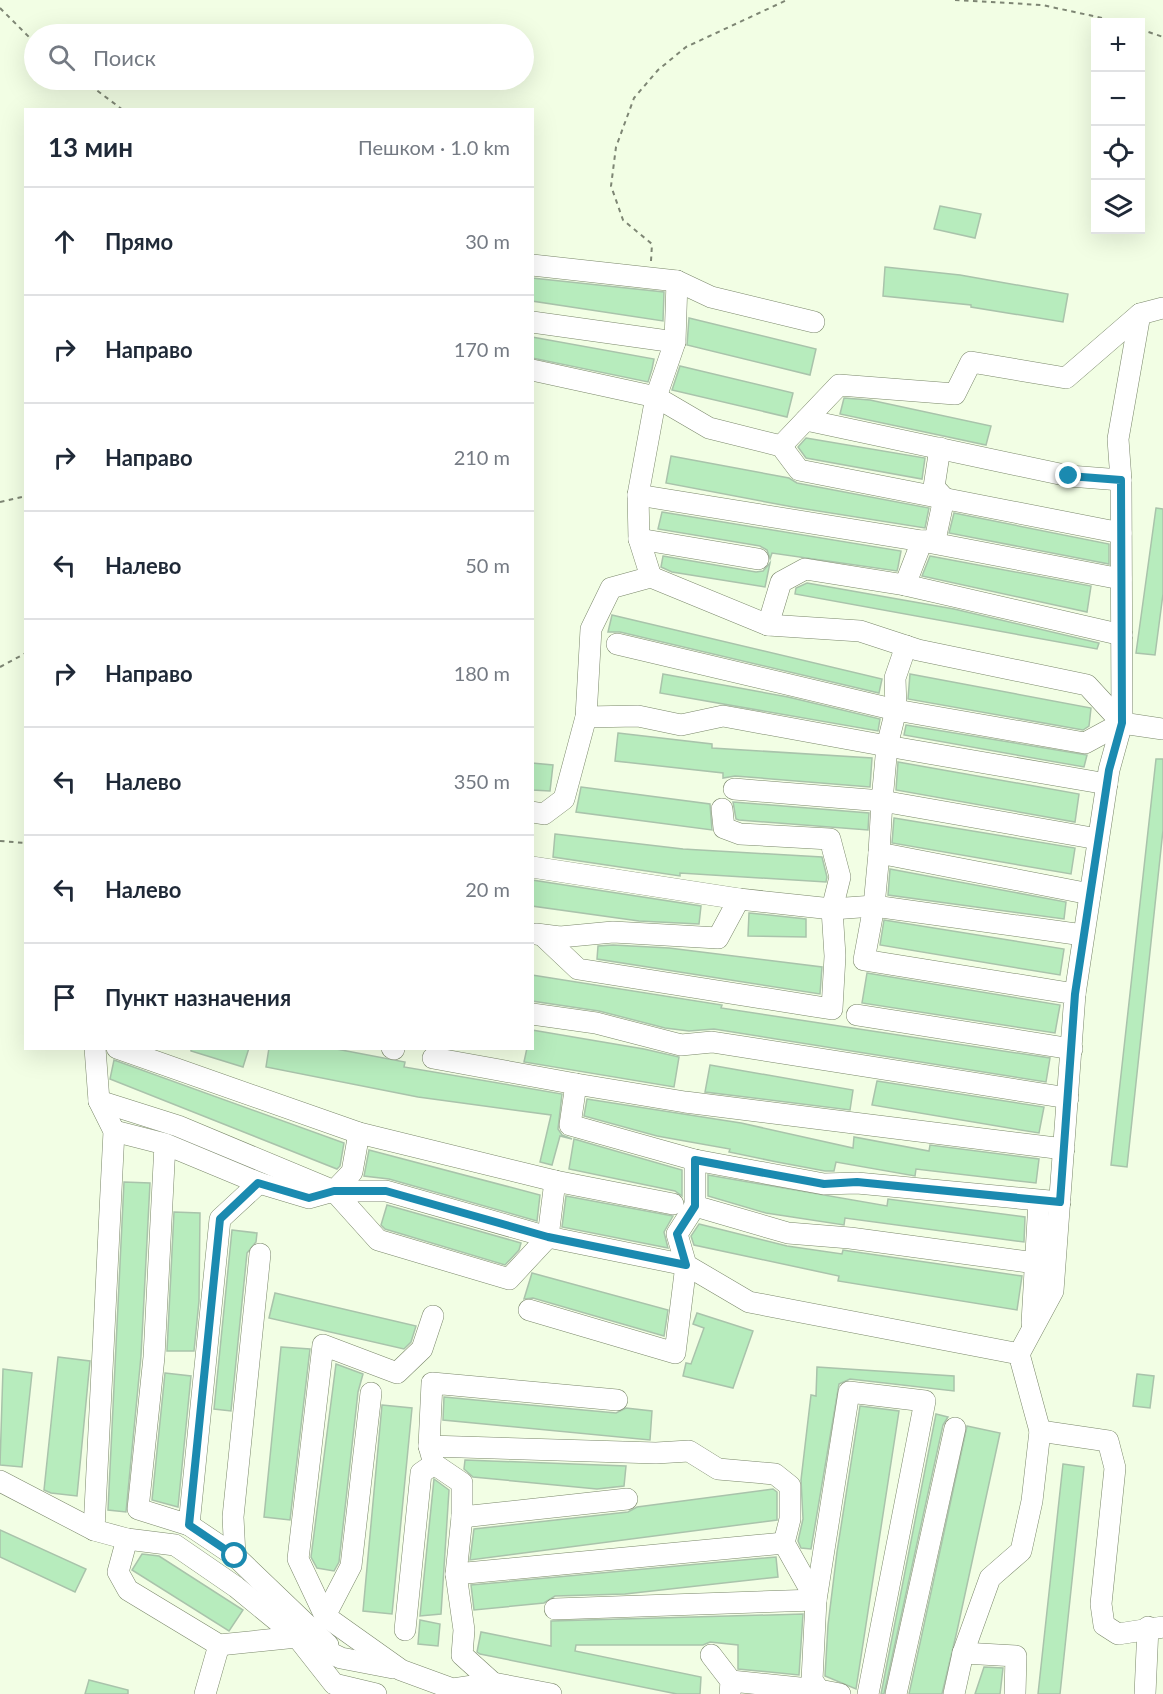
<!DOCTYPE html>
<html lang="ru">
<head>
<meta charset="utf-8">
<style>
  :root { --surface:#fff; --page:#f6f6f7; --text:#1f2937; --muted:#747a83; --line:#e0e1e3 }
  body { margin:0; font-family:Lato,sans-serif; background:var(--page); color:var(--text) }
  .controls { position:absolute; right:18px; top:18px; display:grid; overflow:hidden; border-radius:0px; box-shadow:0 6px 24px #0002 }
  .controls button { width:54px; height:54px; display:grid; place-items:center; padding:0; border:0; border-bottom:2px solid var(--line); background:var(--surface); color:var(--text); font:30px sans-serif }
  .stop { position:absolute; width:18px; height:18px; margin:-14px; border:4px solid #1b8ab0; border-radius:50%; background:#fff }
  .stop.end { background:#1b8ab0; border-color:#fff; box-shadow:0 2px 6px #0008 }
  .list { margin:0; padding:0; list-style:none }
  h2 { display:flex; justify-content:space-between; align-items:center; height:78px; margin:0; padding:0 24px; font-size:26px }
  h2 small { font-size:20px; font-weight:400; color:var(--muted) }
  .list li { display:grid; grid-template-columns:39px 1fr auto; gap:18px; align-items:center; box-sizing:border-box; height:108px; padding:0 24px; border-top:2px solid var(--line) }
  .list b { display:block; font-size:22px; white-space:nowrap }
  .list em { font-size:20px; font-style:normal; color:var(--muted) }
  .icon { flex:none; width:33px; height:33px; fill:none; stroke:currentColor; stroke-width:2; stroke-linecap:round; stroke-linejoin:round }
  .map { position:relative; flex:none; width:1163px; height:1694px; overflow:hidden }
  .search { position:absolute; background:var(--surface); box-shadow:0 6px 24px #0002; left:24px; top:24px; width:510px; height:66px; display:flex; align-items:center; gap:15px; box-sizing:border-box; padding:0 21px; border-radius:33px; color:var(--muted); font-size:22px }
  .panel { position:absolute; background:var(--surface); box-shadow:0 6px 24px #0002; left:24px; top:108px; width:510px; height:942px; border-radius:0px }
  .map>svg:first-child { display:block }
  .building { fill:#b7ecbd; stroke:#a9c3ab; stroke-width:1.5 }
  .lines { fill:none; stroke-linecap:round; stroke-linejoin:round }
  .minor-casing { stroke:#7a876a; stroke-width:22 }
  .path { stroke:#7e8674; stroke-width:2; stroke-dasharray:4.5 4.5; stroke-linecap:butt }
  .minor { stroke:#fff; stroke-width:21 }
  .route { stroke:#1b8ab0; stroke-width:8 }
</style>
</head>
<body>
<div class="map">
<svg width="1163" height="1694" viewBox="0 0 1163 1694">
  <rect width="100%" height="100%" fill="#f2fee4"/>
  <g class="building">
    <polygon points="940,206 981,214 975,238 934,229"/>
    <polygon points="885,267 960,275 1068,294 1063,322 971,307 971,305 883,296"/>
    <polygon points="532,278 664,292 663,321 532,301"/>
    <polygon points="689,318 816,349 810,375 687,345"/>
    <polygon points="532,337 654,359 652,369 648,382 532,358"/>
    <polygon points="680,366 793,393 787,417 672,390"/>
    <polygon points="844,398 870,400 991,426 986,445 840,414"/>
    <polygon points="806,438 925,458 922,479 806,458 798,447"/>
    <polygon points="671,456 789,478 797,483 929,508 925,528 793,507 666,483"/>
    <polygon points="1156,508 1163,509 1163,594 1155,655 1136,653"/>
    <polygon points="662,512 901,551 898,567 897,571 772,553 770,559 767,550 760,546 658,529"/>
    <polygon points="954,513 1109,544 1109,564 949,533"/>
    <polygon points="663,556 756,572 763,571 770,563 765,587 672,572 661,567"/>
    <polygon points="930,556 1091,586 1087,612 922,576"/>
    <polygon points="807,583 954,609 1099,643 1097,649 795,594 796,588"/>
    <polygon points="612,615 882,679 879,693 620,632 608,632"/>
    <polygon points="663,674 788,697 880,719 878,731 660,693"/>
    <polygon points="910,674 1091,708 1089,726 1083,730 908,699"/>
    <polygon points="906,725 1087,755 1084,767 904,735"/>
    <polygon points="618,733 712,744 712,748 872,758 870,787 735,776 723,778 723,773 615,761"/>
    <polygon points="1156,759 1163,759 1163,830 1127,1167 1111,1165"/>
    <polygon points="898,762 1079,794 1075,822 896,790"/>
    <polygon points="532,763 553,765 550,791 532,790"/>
    <polygon points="581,787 710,804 712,830 576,812"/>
    <polygon points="733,802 869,813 868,830 739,820 736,819"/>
    <polygon points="894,818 1075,848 1071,874 892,843"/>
    <polygon points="555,834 683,849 822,857 827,877 826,882 680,873 680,876 553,857"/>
    <polygon points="890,869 1066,902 1064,919 888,895"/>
    <polygon points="532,880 701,906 699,924 639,921 532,906"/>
    <polygon points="749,913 806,919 806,937 748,936"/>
    <polygon points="884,920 1064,949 1060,975 880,945"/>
    <polygon points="613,945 669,948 822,967 820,994 597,959 598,946"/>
    <polygon points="867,973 1060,1005 1055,1033 862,1003"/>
    <polygon points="532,975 722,1005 721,1008 1050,1058 1046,1082 714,1029 689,1031 665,1028 599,1011 532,1001"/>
    <polygon points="532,1030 644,1049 679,1057 674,1087 524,1062 527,1048 532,1048"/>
    <polygon points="191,1048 249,1048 243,1067 191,1051"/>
    <polygon points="269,1048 331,1048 405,1062 404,1067 562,1094 558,1129 562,1135 572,1139 560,1136 552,1165 540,1162 551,1115 418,1097 266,1067"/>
    <polygon points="114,1060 344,1143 340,1166 337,1169 110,1079"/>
    <polygon points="710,1065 853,1090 850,1110 705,1092"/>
    <polygon points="877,1081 1044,1107 1039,1133 872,1105"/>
    <polygon points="587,1099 741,1123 853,1148 854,1137 929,1151 930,1145 1039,1159 1036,1183 916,1169 915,1176 836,1162 834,1171 825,1171 777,1162 729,1152 730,1149 657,1136 584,1116"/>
    <polygon points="574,1139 682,1170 682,1196 675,1191 569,1169"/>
    <polygon points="369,1150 540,1195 537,1221 389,1179 364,1176"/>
    <polygon points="708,1175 887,1206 888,1199 1025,1217 1024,1242 845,1218 844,1225 766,1213 708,1196"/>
    <polygon points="124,1182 150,1183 141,1356 126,1512 108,1510"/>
    <polygon points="566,1196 673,1216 664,1232 668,1248 562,1227"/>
    <polygon points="387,1205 521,1243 519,1250 505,1265 385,1229 381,1225"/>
    <polygon points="174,1212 200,1213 199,1301 194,1351 167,1351"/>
    <polygon points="699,1224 787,1246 842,1254 843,1250 849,1251 1022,1276 1017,1310 838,1281 839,1276 694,1245 691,1236"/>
    <polygon points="232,1230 257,1233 256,1242 247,1253 231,1411 214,1409"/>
    <polygon points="532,1273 668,1310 664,1336 533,1298 524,1299"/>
    <polygon points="275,1293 416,1326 411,1342 404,1349 269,1318"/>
    <polygon points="697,1313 753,1331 733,1388 683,1376 686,1363 691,1364 704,1328 693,1324"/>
    <polygon points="281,1347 310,1349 290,1520 264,1517"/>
    <polygon points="58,1357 90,1361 77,1496 51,1493 44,1490"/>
    <polygon points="336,1364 363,1374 358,1392 339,1562 334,1571 317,1568 311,1557"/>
    <polygon points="817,1367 954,1376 954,1391 850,1379 839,1384 811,1549 801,1548 798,1541 803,1519 801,1480 811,1395 816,1396"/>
    <polygon points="3,1369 32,1373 22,1467 0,1465"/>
    <polygon points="165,1373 191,1376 178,1507 152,1500"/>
    <polygon points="1137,1374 1154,1376 1150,1408 1133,1406"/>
    <polygon points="444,1397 616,1413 626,1408 652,1411 650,1440 443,1420"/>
    <polygon points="382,1405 412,1408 392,1614 363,1611"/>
    <polygon points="860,1406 899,1411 856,1689 825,1676 828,1625 837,1552"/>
    <polygon points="936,1414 948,1417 943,1425 884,1694 881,1694"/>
    <polygon points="967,1426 1000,1433 957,1631 942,1694 909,1694"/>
    <polygon points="465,1460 626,1466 624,1486 597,1489 473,1477 464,1469"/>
    <polygon points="1063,1464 1084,1467 1060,1694 1038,1694"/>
    <polygon points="434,1479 449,1490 441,1614 420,1616"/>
    <polygon points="773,1489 777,1492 777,1520 470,1560 474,1529 628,1512 637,1507"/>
    <polygon points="0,1530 86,1569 75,1592 0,1557"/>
    <polygon points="142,1554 159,1556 243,1610 229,1631 132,1570"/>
    <polygon points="776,1557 778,1577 625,1594 555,1596 544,1603 474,1610 471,1585"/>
    <polygon points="803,1614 799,1675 738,1669 738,1645 710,1642 703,1645 576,1645 575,1651 701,1677 700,1694 677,1694 480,1654 477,1652 481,1632 551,1646 551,1621"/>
    <polygon points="420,1620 440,1624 438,1646 418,1644"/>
    <polygon points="984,1667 1003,1668 1000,1694 975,1694"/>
    <polygon points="89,1680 128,1690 128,1694 85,1694"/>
  </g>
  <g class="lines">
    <defs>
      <g id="minor">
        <polyline points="532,265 677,281 711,297 814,322"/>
        <polyline points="532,322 675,342"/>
        <polyline points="532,370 656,397 709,428 781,446 799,470 1121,533"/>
        <polyline points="806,420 1069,476 1121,480"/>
        <polyline points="781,446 839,385 955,394 971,362 1066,378 1140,314 1163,308"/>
        <polyline points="638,495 922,541 1121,579"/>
        <polyline points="639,539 758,559"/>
        <polyline points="651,577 639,539 638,495 656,397 675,342 677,281"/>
        <polyline points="905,585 922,541 935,540 944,498 934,487 940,448"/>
        <polyline points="768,625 781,582 805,569 905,585 1122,635"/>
        <polyline points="617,644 896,710 1085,743 1122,723 1163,729"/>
        <polyline points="586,717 638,716 681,725 723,716 887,746 896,710 895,678 906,646"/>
        <polyline points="1122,723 1121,480 1118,439 1140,314"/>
        <polyline points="734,789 882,801 887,746 1107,784"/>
        <polyline points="532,812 544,814 564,799 586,717 591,629 611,588 651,577 768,625 860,631 918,650 1087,685 1122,723 1109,770 1075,994"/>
        <polyline points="879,853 882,801 1098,839"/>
        <polyline points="532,867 739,899"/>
        <polyline points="536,934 560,937 613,932 718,938 739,899 832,909 874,906 1083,935"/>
        <polyline points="542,935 578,969 832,1009 835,956 832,909 840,877 830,839 740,834 724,828 722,809"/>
        <polyline points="532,1014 596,1023 681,1045 712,1042 1068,1098"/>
        <polyline points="857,1015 1072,1049"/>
        <polyline points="117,1048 359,1133 555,1181 673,1204"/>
        <polyline points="392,1048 394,1049"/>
        <polyline points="433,1058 576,1084 570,1125 695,1160 824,1184 857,1183 1060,1202"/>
        <polyline points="576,1084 685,1102 1064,1149"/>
        <polyline points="99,1101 178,1126 334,1191 352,1172 359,1133"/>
        <polyline points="114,1131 165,1144 259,1183 220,1219 189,1525 138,1509 154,1357 165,1144"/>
        <polyline points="695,1160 695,1206 788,1233 850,1238 1036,1263"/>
        <polyline points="555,1181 548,1237 686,1265 749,1302 1019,1354 1040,1431"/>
        <polyline points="259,1183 309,1198 334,1191 378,1240 509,1279 548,1237 386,1191 334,1191"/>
        <polyline points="260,1254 233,1517 235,1556 328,1645"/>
        <polyline points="529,1310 675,1353 686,1265 677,1234 695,1206"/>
        <polyline points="1032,1323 1039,1201"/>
        <polyline points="1019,1354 1053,1291 1075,994 864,960 874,906 879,853 1090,894"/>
        <polyline points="371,1393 351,1566 325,1616 401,1670 453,1689 493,1683 551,1694"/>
        <polyline points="429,1446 432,1383 617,1400"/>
        <polyline points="434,1464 462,1483 462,1517 456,1574 464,1630 462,1655 493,1683 493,1691"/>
        <polyline points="0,1481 94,1530 127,1539 175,1545 236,1587 297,1637 341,1658 393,1668"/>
        <polyline points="462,1517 627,1499"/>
        <polyline points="189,1525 235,1556"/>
        <polyline points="94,1530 114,1131 99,1101 95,1048"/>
        <polyline points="127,1539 118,1572 128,1590 219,1645 297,1637 334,1684 376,1694"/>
        <polyline points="456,1574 784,1543"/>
        <polyline points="555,1609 816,1600 849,1392 925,1401 868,1694"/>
        <polyline points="325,1616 298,1559 323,1345 397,1373 422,1349 433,1316"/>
        <polyline points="405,1630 421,1473 434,1464 429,1446 656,1453 689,1451 718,1469 775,1474 790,1486 790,1519 784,1543 816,1600 812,1680 819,1690 840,1694"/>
        <polyline points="963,1653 1016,1656 1015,1694"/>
        <polyline points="711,1655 731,1681 730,1694"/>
        <polyline points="731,1681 819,1690"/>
        <polyline points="205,1694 219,1645"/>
        <polyline points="896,1694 955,1428"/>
        <polyline points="954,1694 963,1653 990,1578 1021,1551 1032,1501 1040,1431 1108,1441 1115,1468 1101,1604 1104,1625 1118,1634 1163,1627"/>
        <polyline points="1145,1694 1148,1627"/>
      </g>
    </defs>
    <use href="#minor" class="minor-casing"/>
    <g class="path">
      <polyline points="955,0 1042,5 1121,22"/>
      <polyline points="0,8 34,42"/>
      <polyline points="1140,29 1163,37"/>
      <polyline points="83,80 123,110"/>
      <polyline points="651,261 652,244 623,220 611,186 616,147 634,98 658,70 686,47 787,0"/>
      <polyline points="0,502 26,496"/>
      <polyline points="0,667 26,653"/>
      <polyline points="0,841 26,843"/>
    </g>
    <use href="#minor" class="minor"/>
  </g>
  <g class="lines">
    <polyline class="route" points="235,1556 189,1525 220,1219 258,1183 309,1198 334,1191 386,1191 548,1237 686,1265 677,1234 695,1206 695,1160 824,1184 857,1182 1060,1202 1075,994 1109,770 1122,723 1121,480 1069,476"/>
  </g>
</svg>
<div class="controls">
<button>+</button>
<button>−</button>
<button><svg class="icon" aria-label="locate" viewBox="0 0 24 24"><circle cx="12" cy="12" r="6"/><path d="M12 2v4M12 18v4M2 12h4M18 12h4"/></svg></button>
<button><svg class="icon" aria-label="layers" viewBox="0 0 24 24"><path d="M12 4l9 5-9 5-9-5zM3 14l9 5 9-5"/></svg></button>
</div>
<div class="stop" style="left:235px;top:1556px"></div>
<div class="stop end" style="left:1069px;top:476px"></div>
<div class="search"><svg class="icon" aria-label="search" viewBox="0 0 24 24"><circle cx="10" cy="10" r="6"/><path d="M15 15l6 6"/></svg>Поиск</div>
<section class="panel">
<h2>13 мин<small>Пешком · 1.0 km</small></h2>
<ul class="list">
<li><svg class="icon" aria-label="ahead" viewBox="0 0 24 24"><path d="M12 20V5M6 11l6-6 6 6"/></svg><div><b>Прямо</b></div><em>30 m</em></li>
<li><svg class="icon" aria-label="right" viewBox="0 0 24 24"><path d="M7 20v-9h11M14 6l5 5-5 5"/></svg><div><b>Направо</b></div><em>170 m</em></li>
<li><svg class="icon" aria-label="right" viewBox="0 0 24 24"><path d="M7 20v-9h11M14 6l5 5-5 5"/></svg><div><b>Направо</b></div><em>210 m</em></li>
<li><svg class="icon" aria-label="left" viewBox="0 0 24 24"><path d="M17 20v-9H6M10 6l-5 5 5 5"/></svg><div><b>Налево</b></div><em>50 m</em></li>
<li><svg class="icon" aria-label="right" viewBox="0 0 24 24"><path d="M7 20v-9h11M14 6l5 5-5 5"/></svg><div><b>Направо</b></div><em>180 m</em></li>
<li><svg class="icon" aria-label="left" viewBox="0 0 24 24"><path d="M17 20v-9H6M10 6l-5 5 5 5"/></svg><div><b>Налево</b></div><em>350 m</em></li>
<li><svg class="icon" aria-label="left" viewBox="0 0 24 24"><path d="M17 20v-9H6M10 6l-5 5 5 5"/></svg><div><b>Налево</b></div><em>20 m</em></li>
<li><svg class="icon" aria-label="arrive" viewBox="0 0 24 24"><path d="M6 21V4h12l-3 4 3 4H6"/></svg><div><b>Пункт назначения</b></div></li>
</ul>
</section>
</div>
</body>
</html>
